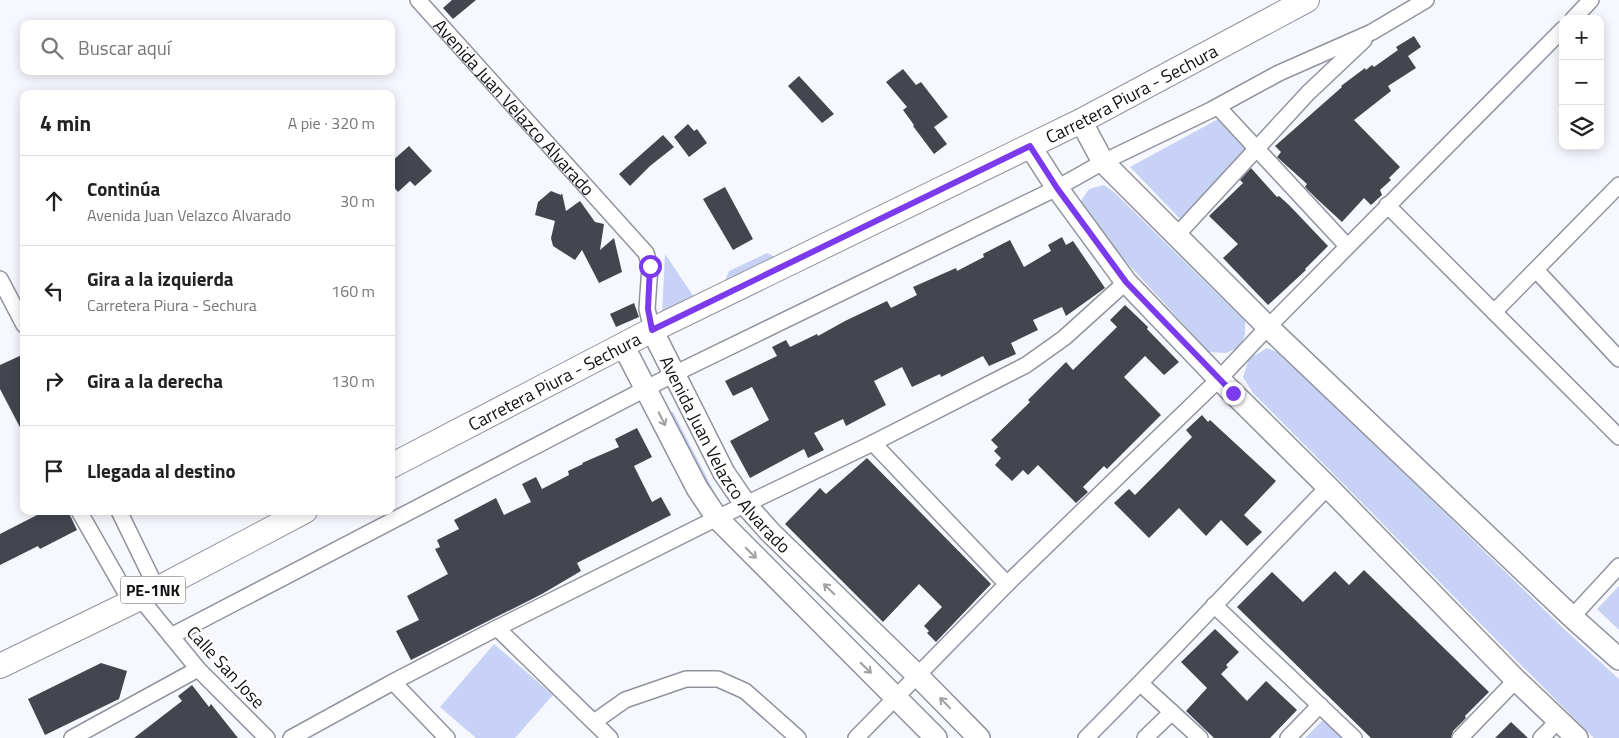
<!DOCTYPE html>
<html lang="es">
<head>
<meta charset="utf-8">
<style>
  :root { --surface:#fff; --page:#f6f6f6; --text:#222; --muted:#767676; --line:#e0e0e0 }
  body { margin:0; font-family:"Titillium Web",sans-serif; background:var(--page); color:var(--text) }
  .controls { position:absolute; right:15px; top:15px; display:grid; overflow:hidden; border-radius:10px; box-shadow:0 2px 12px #0003 }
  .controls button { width:45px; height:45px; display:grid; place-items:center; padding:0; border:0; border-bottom:1px solid var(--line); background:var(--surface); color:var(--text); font:25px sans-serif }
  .stop { position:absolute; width:15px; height:15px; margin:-11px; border:4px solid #7c3aed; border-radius:50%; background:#fff }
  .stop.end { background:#7c3aed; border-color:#fff; box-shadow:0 1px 5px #0008 }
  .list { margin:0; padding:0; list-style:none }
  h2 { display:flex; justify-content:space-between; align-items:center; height:65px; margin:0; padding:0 20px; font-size:21px }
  h2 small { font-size:16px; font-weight:400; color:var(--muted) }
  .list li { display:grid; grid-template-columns:32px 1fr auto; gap:15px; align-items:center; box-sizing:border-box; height:90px; padding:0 20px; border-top:1px solid var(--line) }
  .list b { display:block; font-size:19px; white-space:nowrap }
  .list p { margin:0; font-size:16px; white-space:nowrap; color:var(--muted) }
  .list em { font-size:16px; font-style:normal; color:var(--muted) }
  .icon { flex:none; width:28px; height:28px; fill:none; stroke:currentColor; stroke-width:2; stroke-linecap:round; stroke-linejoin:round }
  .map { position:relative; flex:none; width:1619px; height:738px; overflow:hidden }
  .search { position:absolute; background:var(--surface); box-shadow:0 2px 12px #0003; left:20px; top:20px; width:375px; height:55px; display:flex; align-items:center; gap:12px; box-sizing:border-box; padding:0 18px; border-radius:10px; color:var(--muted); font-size:19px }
  .panel { position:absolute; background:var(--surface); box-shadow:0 2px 12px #0003; left:20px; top:90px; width:375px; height:425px; border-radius:10px }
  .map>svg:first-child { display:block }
  .green { fill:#c7d2f6 }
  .building { fill:#43464f }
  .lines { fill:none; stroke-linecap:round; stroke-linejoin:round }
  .street-casing { stroke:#91949e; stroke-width:18 }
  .secondary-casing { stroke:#91949e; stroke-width:24 }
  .primary-casing { stroke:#91949e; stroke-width:26 }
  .street { stroke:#fff; stroke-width:15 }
  .secondary { stroke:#fff; stroke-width:21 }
  .primary { stroke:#fff; stroke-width:24 }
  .oneway { stroke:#9fa0a1 }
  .route { stroke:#7c3aed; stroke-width:6 }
  .labels { text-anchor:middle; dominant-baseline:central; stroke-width:5; stroke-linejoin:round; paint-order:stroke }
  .shield { fill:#fff; stroke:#58585a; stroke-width:1 }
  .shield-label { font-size:16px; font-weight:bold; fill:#101114 }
  .street-label { font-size:18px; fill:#101114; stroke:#fff }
</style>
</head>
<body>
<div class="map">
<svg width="1619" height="738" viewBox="0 0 1619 738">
  <rect width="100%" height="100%" fill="#f6f8fe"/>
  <g class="green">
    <polygon points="1220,118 1249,151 1183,222 1130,167"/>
    <polygon points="1104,185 1114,192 1245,321 1245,335 1240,347 1226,353 1209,352 1083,215 1081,201 1089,189"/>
    <polygon points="767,253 783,261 720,293 729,271"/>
    <polygon points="665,254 696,300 662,316"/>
    <path d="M1267 348 1282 354 1564 629 1619 679V738H1594C1479 624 1368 507 1253 393L1243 377 1249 359Z"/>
    <polygon points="669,412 673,412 722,507 718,508"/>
    <polygon points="1619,586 1619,630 1597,609"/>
    <polygon points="494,644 553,695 515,738 476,738 440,707"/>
    <polygon points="1323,720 1342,738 1305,738"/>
  </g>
  <g class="building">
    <polygon points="452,0 476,0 453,19 443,8"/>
    <polygon points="1414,36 1421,47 1408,56 1416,68 1388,86 1391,91 1354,120 1400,167 1389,178 1391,180 1380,190 1382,195 1371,205 1364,198 1342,222 1317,199 1305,187 1307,184 1277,157 1281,152 1275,146 1342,87 1341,86 1365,68 1366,70 1372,65 1374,67 1398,50 1396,47"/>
    <polygon points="903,69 916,85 921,82 948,117 934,127 947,144 934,154 913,126 914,125 903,110 907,107 886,82"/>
    <polygon points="799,76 834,114 822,123 788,86"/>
    <polygon points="688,124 694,131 697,129 707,143 689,157 674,137"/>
    <polygon points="663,135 674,147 650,166 630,186 619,174"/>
    <polygon points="409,146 432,171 415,186 410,181 398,192 391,184 391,162"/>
    <polygon points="1251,168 1277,197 1279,196 1289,205 1328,246 1305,269 1306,270 1268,305 1223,258 1238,244 1209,216 1243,183 1240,180"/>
    <polygon points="725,187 753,239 733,250 703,199"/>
    <polygon points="551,191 561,195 562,193 566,211 580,201 595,222 604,224 600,250 614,238 622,272 599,283 582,250 575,260 553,246 551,238 555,221 535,215 538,202"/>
    <polygon points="1062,237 1066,245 1073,241 1105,288 1066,316 1062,307 1033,320 1038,330 1011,343 1016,354 989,366 983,356 941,377 940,374 912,387 902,367 874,381 886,405 846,426 843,419 814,433 824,450 808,458 804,449 750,478 730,441 769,420 752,387 733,396 725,381 777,356 772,347 786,340 790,347 817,334 818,336 845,321 887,301 891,308 917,295 913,287 956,268 957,271 984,257 983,254 1010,240 1024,267 1051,251 1048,245"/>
    <polygon points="634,303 639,317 616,327 610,314"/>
    <polygon points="1125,305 1148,327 1147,329 1179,362 1164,375 1145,356 1124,377 1161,415 1107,469 1104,466 1083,487 1088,492 1076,503 1038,465 1028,475 1023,470 1012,481 995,465 1001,458 994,451 998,447 991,440 1030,402 1028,400 1066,362 1073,370 1117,327 1110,320"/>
    <polygon points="24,354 24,435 0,389 0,365"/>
    <polygon points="1202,415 1208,422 1210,420 1276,481 1244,515 1262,532 1247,546 1221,520 1206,536 1179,508 1149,538 1114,503 1129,489 1135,495 1163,467 1192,437 1186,430"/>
    <polygon points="637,428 652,457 634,466 652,502 661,497 671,515 577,563 581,571 542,594 411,660 396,631 419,620 407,596 448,574 435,549 440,547 437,540 459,529 454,520 496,498 504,515 531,502 522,484 536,477 542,489 569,475 568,471 583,464 582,463 619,447 615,439"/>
    <polygon points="867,458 991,584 936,642 927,633 929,631 924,626 942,607 919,584 883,622 785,524 820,488 826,494"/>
    <polygon points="45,511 68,511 77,530 40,549 38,546 0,565 0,534"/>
    <polygon points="1364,570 1489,692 1465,716 1466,718 1453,731 1451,738 1371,738 1237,607 1272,572 1303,602 1335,571 1349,585"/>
    <polygon points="1215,629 1239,652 1226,665 1228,667 1221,674 1247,701 1266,681 1297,710 1270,738 1214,738 1186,711 1207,688 1181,662"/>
    <polygon points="101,663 127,671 119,699 45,735 28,699"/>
    <polygon points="192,685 209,707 211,704 238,738 134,738 182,701 178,696"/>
    <polygon points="1511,722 1528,738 1495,738"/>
  </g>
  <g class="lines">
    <defs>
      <g id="street">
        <path id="s1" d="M418 0 646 253 650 266 647 309 652 330"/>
        <polyline points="1573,19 1591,0"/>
        <polyline points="1218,107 1347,246"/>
        <polyline points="1387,205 1619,437"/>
        <polyline points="1176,236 1308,93 1364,40"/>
        <polyline points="1536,270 1619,359"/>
        <polyline points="0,279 24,325"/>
        <polyline points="1494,312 1619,185"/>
        <polyline points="873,443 1007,584"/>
        <polyline points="79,511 131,602"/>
        <polyline points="119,511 157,589"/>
        <polyline points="140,598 198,669 267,738"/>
        <polyline points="1214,605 1354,738"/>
        <polyline points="1572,617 1619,566"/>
        <polyline points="497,628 610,738"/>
        <polyline points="171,636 674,374 1057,188 1103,162 1211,110 1279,73 1372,32 1426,0"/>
        <polyline points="393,682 447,738"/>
        <polyline points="1141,684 1200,738"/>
        <polyline points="594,722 625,700 686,679 718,679 745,691 798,738"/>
        <polyline points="72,738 198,669"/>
        <polyline points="291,738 393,682 497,628 717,518 873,443 1026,365 1064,338 1126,282"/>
        <polyline points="856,738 1007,584 1219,379 1268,327 1563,29"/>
        <path d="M1086 738C1168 656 1247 570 1328 487"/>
        <polyline points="1145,738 1172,712"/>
        <polyline points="1288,738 1320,705"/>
        <polyline points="1460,738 1516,680"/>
        <polyline points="1541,738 1559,720"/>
      </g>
      <g id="secondary">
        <polyline points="1081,121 1103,162 1268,327 1572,617 1619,659"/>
        <polyline points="1030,146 1057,188 1126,282 1219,379 1328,487 1516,680 1577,738"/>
        <path id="s2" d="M652 330 724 473 746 505 770 532 917 675 979 738"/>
        <polyline points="623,345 697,488 717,518 936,738"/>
      </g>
      <g id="primary">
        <path id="s3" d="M391 466 652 330 1081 121 1307 0"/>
        <polyline points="0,666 140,598 305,511"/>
      </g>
    </defs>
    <use href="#street" class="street-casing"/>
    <use href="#secondary" class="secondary-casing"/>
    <use href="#primary" class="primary-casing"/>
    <use href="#street" class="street"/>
    <use href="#secondary" class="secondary"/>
    <use href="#primary" class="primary"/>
  </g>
  <defs><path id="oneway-shaft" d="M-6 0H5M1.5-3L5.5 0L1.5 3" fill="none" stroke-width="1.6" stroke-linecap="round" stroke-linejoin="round" transform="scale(1.25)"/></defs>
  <g class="oneway">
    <use href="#oneway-shaft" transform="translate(662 419) rotate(63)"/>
    <use href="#oneway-shaft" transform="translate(751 553) rotate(45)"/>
    <use href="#oneway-shaft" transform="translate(829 589) rotate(-136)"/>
    <use href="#oneway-shaft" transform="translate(866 668) rotate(45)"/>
    <use href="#oneway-shaft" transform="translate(945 703) rotate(-134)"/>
  </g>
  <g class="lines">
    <polyline class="route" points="650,266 648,309 652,330 1030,146 1057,188 1126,282 1233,393"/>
  </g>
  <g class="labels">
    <rect class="shield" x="120.5" y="576.5" width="65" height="27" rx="4"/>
    <g class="shield-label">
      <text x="153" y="590">PE-1NK</text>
    </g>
    <g class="street-label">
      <text stroke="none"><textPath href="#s3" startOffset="829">Carretera Piura - Sechura</textPath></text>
      <text stroke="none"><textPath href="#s1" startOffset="144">Avenida Juan Velazco Alvarado</textPath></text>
      <text stroke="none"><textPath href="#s3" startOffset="184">Carretera Piura - Sechura</textPath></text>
      <text stroke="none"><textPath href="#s2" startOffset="145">Avenida Juan Velazco Alvarado</textPath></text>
      <text transform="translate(226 667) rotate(47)">Calle San Jose</text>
    </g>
  </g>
</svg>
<div class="controls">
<button>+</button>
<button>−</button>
<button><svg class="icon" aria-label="layers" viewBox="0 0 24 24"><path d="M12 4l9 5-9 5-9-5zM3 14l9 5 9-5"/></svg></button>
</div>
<div class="stop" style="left:650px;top:266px"></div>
<div class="stop end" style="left:1233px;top:393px"></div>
<div class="search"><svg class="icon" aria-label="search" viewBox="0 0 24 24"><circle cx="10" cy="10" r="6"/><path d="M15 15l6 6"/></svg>Buscar aquí</div>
<section class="panel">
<h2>4 min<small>A pie · 320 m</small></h2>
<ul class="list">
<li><svg class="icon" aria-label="ahead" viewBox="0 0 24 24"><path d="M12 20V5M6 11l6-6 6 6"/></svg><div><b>Continúa</b><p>Avenida Juan Velazco Alvarado</p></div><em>30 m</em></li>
<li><svg class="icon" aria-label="left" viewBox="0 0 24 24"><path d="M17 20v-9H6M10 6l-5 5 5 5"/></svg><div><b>Gira a la izquierda</b><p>Carretera Piura - Sechura</p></div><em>160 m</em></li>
<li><svg class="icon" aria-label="right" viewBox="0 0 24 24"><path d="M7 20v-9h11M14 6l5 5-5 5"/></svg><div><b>Gira a la derecha</b></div><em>130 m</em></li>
<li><svg class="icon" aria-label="arrive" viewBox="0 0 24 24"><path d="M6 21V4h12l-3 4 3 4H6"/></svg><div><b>Llegada al destino</b></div></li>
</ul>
</section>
</div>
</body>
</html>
